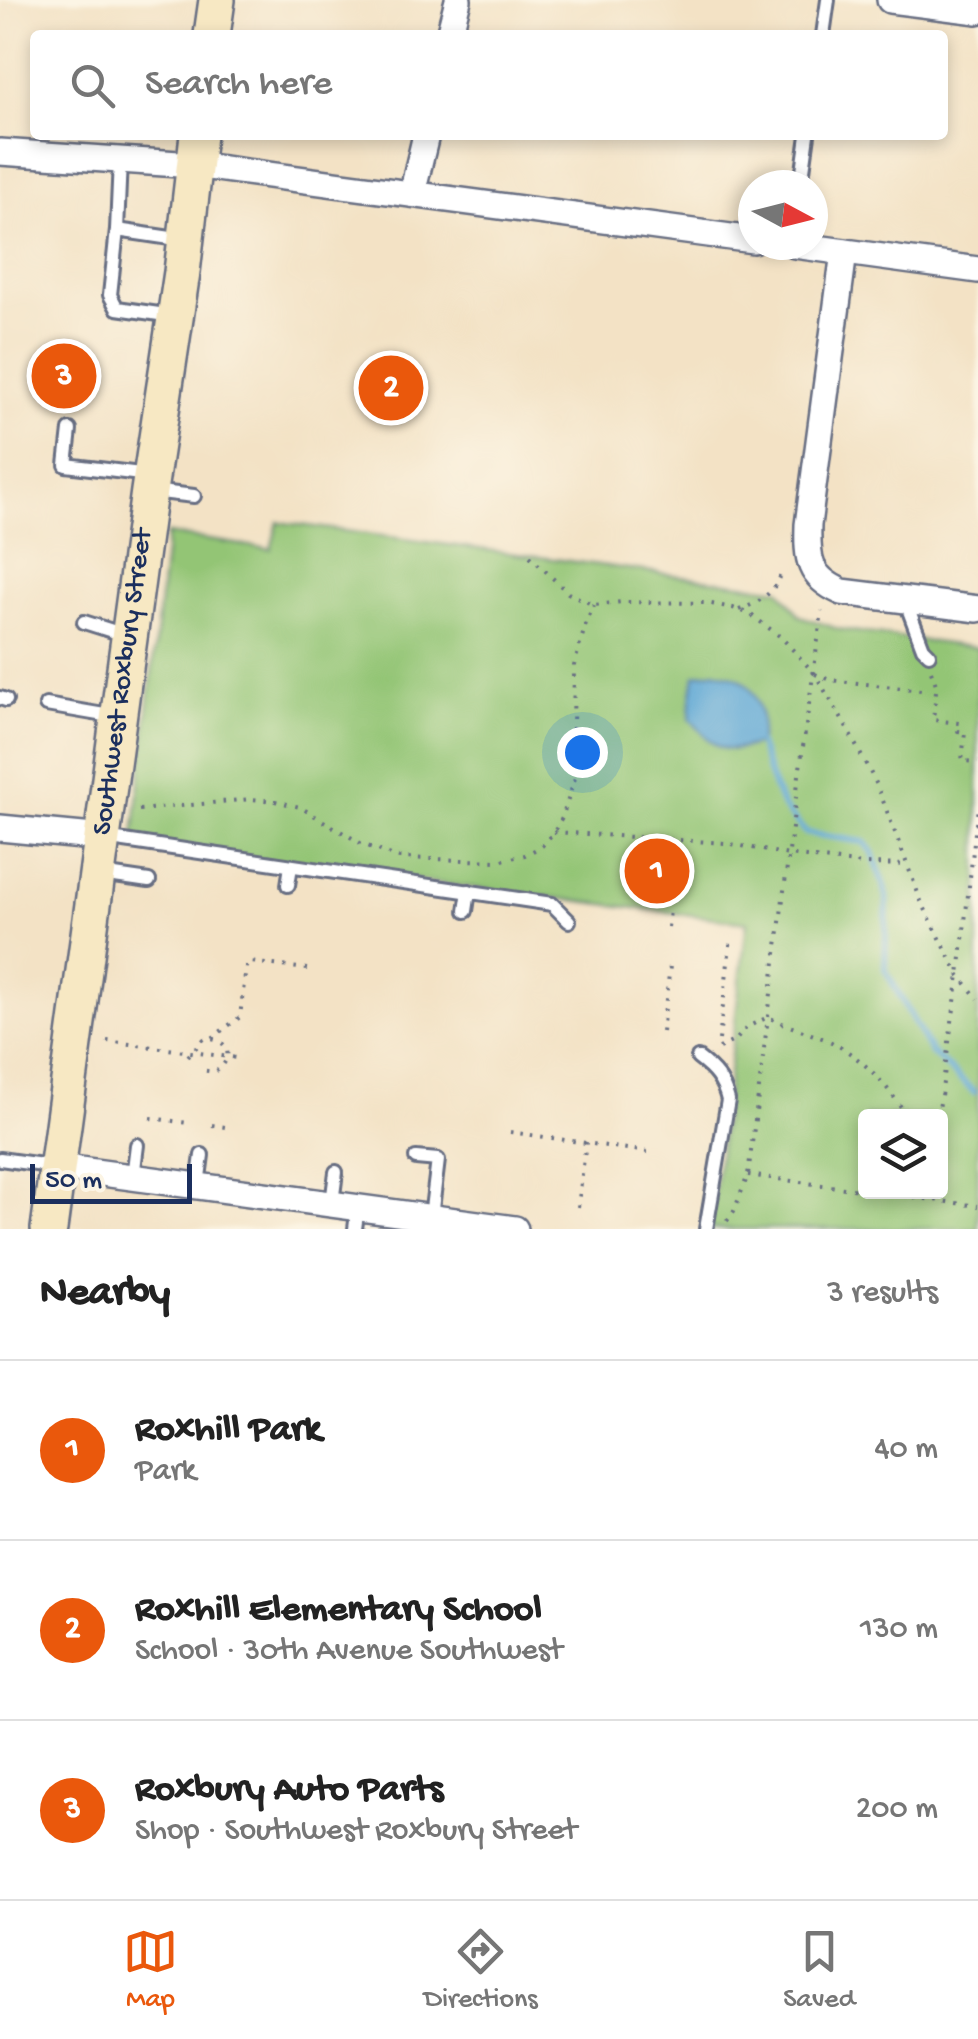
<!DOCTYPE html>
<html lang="en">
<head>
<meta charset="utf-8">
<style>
  :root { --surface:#fff; --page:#f6f6f6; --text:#222; --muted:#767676; --line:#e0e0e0; --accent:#ea580c }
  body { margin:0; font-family:"Gochi Hand",sans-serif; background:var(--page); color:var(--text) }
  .controls { position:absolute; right:30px; bottom:30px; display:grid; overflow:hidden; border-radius:10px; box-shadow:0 5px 15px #0003 }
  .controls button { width:90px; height:90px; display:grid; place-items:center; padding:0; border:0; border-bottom:2px solid var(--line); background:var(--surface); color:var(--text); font:50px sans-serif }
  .compass { position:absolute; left:738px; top:170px; width:90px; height:90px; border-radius:50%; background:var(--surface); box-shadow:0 5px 15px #0003; rotate:97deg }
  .scale { position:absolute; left:30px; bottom:25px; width:162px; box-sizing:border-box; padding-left:10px; border:5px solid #1b2f5e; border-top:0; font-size:28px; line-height:35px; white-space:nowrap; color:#1b2f5e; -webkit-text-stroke:8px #fcf5e5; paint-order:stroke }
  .you { position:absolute; left:582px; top:752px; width:35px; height:35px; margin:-25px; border:8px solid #fff; border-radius:50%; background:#1a73e8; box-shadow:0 0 0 15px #1a73e833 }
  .badge { display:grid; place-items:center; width:65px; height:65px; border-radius:50%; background:var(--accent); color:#fff; font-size:32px; font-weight:700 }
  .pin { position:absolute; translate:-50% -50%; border:5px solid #fff; box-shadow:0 2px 10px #0006 }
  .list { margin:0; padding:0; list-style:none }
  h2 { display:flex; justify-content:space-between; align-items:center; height:130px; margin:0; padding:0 40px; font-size:42px }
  h2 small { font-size:32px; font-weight:400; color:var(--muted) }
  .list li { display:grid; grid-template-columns:65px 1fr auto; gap:30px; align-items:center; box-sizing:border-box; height:180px; padding:0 40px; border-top:2px solid var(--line) }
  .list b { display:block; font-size:38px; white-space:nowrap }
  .list p { margin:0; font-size:32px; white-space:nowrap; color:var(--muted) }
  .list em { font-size:32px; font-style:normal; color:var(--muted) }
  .icon { flex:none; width:55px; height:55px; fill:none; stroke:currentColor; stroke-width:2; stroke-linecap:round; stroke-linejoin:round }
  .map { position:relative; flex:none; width:978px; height:1229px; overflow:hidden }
  .search { position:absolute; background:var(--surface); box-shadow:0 5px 15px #0003; left:30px; right:30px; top:30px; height:110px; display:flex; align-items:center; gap:25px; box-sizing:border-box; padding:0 35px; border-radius:10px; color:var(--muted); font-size:38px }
  .sheet { height:670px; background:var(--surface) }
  nav { display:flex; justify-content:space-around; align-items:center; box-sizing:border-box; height:140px; border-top:2px solid var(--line); background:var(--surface); font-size:28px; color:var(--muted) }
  nav a { display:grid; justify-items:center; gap:5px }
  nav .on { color:var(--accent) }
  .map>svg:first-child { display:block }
  .green { fill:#93c575; stroke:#577a6a; stroke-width:2.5; fill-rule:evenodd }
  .water { fill:#5da7d5; stroke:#3c6b9a; stroke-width:2.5 }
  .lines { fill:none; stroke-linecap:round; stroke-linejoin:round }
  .stream { stroke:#5da7d5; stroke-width:6 }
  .lane-casing { stroke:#676e82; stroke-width:18 }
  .street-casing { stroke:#676e82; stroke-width:30 }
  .secondary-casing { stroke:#676e82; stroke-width:40 }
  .path { stroke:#676e82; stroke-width:4; stroke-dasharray:2.5 8; stroke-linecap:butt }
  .lane { stroke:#fff; stroke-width:12 }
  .street { stroke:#fff; stroke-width:25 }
  .secondary { stroke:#f7e8c3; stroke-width:35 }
  .labels { text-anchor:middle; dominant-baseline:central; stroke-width:10; stroke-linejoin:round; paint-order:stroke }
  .street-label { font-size:28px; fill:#1b2f5e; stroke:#fcf5e5 }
</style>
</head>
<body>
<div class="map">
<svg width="978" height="1229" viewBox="0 0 978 1229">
  <rect width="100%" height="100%" fill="#fcf5e5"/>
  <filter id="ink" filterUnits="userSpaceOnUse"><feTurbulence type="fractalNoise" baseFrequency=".01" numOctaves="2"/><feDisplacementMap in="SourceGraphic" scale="20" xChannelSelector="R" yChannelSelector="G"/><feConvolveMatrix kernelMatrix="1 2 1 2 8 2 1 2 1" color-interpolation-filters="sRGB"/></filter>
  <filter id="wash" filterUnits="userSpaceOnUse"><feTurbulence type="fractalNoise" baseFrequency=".0048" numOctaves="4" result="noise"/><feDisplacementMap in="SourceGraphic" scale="40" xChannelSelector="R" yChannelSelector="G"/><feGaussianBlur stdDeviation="2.25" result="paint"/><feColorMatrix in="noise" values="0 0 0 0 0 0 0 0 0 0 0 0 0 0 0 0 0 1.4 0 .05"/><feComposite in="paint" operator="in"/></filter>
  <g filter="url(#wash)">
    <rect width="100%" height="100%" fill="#f3e2c5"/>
    <path class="green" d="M278 522 779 589 800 616 838 629 978 648V1229H710L747 922 133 845 167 534 271 549ZM866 1116H940V1192H866Z"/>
    <path class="water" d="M715 671C725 674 739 676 745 683 762 699 764 724 759 744 718 756 718 749 690 719L691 700 695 675Z"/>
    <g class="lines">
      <polyline class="stream" points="759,744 770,778 783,807 806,833 864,842 873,852 887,896 885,969 930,1051 974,1092"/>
    </g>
  </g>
  <g filter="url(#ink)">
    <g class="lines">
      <defs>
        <g id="lane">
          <polyline points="823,35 828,0"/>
          <polyline points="120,160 117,230 110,295 117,308 173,316"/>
          <polyline points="801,185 808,135"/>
          <polyline points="117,230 184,240"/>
          <polyline points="70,430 66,465 149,475"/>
          <polyline points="152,491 194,496"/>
          <polyline points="905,600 923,648 929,654"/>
          <polyline points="84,622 128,636"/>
          <polyline points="0,698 6,700"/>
          <polyline points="46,705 116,717"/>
          <polyline points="104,838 552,904 569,921"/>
          <polyline points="101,874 149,881"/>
          <polyline points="288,885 291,866"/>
          <polyline points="466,911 469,891"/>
          <path d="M698 1058C714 1070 723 1080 728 1100L706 1229"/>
          <polyline points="416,1158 438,1160 431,1217"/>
          <polyline points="0,1159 57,1167"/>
          <polyline points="133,1177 137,1145"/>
          <polyline points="198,1185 202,1155"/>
          <polyline points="332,1203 336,1172"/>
          <polyline points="355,1229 358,1206"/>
        </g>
        <g id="street">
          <polyline points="890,0 978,11"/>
          <polyline points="449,35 458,0"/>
          <polyline points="0,152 194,165 753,240"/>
          <polyline points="412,194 426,135"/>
          <polyline points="794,245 978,270"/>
          <path d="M844 252 808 525C807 559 808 577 842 592L978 609"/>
          <polyline points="0,828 104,838"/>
          <polyline points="58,1167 515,1229"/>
        </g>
        <g id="secondary">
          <polyline points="212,35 217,0"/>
          <path id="s1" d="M49 1229 149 491 182 272 198 135"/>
        </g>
      </defs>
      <use href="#lane" class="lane-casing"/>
      <use href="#street" class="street-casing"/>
      <use href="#secondary" class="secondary-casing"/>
      <g class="path">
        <polyline points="530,556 568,593 594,605 622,602 706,603 733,608 750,614 781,637 815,674 844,723 877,785 921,901 959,975 978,999"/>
        <path d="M739 610C758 603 772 595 781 575L785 574"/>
        <polyline points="931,671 937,687"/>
        <polyline points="815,674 830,680 921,690"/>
        <polyline points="936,691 933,720 959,723 958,731 965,732 962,761 978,762"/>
        <polyline points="139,810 252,799 275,801 300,807 362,844 399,858 498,861 525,855 542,846 554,832 562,818 578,769 573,728 574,666 586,623 594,605"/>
        <polyline points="554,832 726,843 789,855 864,864 907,865"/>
        <polyline points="668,927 670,911"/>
        <polyline points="662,1032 670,966"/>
        <polyline points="212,1038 240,1017 246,967 250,962 307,969"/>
        <polyline points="719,1040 731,937"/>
        <polyline points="107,1041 237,1058"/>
        <path d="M719 1048 736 1040 747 1027 768 1017C787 1026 807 1032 827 1040 862 1056 887 1085 907 1116"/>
        <path d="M188 1056 204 1039C229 1037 236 1058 215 1072L200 1070"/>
        <polyline points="938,1116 959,975 978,806"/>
        <polyline points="151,1118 188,1123"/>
        <polyline points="212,1125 232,1128"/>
        <polyline points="510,1132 655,1153"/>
        <polyline points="748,1175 978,1206"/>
        <polyline points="578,1207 586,1142"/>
        <polyline points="727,1221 734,1211 748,1175 795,804 822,611"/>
      </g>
      <use href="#lane" class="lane"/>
      <use href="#street" class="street"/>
      <use href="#secondary" class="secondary"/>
    </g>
  </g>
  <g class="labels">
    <g class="street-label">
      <text stroke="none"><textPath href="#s1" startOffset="552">Southwest Roxbury Street</textPath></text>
    </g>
  </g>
</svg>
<div class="controls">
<button><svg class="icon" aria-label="layers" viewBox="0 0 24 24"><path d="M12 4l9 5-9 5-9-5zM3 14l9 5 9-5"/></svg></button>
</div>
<svg class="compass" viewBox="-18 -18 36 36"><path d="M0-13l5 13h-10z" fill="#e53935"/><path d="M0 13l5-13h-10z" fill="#767676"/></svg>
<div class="scale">50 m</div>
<div class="you"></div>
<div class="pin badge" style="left:657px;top:871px">1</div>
<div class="pin badge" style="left:391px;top:388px">2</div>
<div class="pin badge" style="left:64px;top:376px">3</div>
<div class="search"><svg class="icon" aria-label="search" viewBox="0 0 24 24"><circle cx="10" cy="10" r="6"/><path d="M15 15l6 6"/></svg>Search here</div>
</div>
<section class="sheet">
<h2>Nearby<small>3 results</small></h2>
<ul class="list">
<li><span class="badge">1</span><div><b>Roxhill Park</b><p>Park</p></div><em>40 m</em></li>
<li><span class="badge">2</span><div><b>Roxhill Elementary School</b><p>School · 30th Avenue Southwest</p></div><em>130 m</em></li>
<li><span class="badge">3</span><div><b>Roxbury Auto Parts</b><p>Shop · Southwest Roxbury Street</p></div><em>200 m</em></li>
</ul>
</section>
<nav>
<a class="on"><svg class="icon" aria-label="map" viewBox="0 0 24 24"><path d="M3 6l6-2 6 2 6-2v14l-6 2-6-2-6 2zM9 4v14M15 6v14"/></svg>Map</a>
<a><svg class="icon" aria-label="directions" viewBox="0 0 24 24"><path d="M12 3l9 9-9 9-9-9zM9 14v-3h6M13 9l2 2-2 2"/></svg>Directions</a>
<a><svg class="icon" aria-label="saved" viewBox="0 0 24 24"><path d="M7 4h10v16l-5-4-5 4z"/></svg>Saved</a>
</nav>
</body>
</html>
